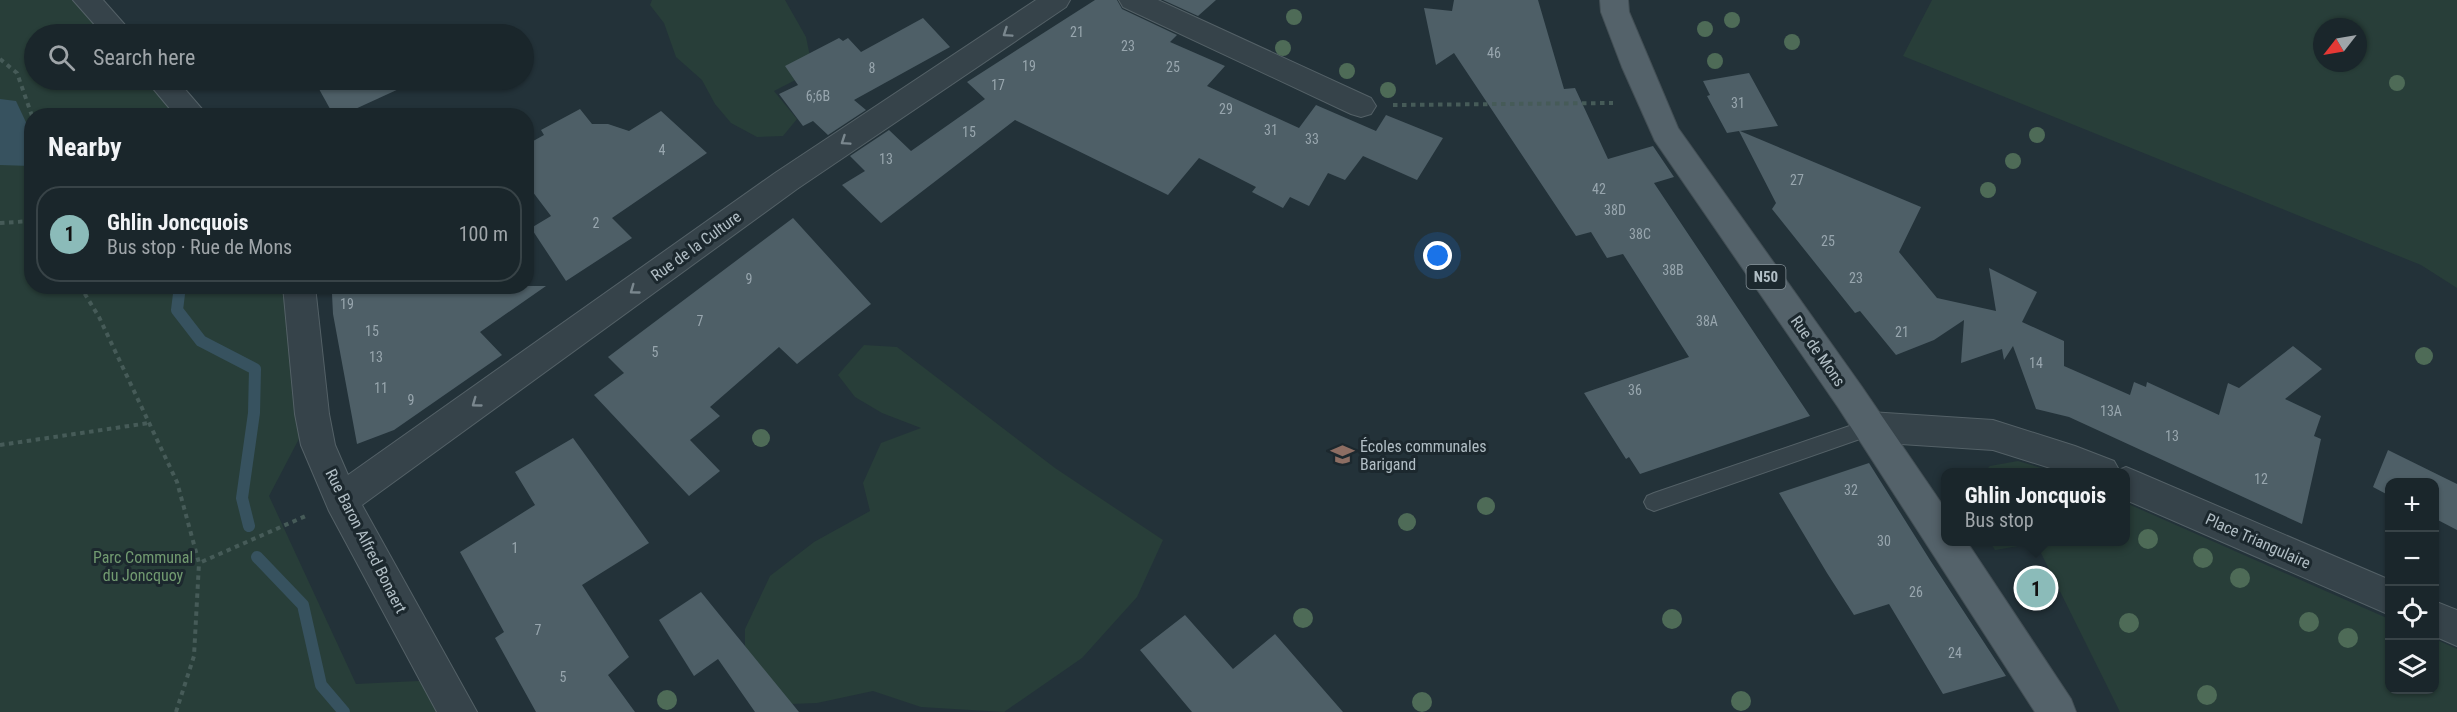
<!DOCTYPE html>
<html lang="en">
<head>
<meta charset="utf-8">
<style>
  :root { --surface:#1a262b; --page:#232e33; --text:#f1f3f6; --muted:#9fa5a9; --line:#384347; --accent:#8bbbb9 }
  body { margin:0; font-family:"Roboto Condensed",sans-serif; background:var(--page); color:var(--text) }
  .controls { position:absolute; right:18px; bottom:18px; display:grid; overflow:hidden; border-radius:12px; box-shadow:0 2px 4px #0004 }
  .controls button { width:54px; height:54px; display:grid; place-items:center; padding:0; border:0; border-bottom:2px solid var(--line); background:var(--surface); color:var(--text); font:30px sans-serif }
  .compass { position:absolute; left:2313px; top:18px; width:54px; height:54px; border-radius:50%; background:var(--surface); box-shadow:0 2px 4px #0004; rotate:239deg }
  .you { position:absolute; left:1438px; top:256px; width:21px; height:21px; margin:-15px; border:4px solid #fff; border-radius:50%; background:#1a73e8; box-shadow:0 0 0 9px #1a73e833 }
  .badge { display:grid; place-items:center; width:39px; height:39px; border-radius:50%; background:var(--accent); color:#111; font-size:20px; font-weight:700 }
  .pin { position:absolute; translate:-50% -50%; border:3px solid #fff; box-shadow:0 2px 6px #0006 }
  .popup { position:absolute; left:1941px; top:468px; width:189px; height:78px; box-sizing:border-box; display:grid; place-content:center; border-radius:12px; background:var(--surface); filter:drop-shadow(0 2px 4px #0005); font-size:20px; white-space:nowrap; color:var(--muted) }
  .popup b { font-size:22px; color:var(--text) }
  .popup::after { content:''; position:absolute; left:50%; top:100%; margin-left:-12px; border:12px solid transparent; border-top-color:var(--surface) }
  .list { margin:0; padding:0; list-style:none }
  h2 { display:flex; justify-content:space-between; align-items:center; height:78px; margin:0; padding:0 24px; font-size:26px }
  h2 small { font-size:20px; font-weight:400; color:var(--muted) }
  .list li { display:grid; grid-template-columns:39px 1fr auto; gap:18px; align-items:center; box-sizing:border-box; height:96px; margin:0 12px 12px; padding:0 12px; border:2px solid var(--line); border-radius:24px }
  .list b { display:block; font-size:22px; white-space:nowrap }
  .list p { margin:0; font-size:20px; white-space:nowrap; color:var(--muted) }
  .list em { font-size:20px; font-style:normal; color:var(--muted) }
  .icon { flex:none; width:33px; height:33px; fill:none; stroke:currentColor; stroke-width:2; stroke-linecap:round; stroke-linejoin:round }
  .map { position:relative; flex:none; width:2457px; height:712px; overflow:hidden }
  .search { position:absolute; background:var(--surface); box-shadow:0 2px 4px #0004; left:24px; top:24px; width:510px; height:66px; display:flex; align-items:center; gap:15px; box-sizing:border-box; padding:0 21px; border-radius:33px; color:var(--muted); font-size:22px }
  .panel { position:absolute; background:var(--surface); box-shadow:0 2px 4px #0004; left:24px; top:108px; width:510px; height:186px; border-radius:24px }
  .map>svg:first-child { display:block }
  .green { fill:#283e39; fill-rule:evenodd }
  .water { fill:#37525f }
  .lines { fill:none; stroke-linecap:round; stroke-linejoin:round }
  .stream { stroke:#37525f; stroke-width:12 }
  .building { fill:#4e5f67 }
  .service-casing { stroke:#546167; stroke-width:2 }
  .minor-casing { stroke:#546167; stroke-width:2 }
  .primary-casing { stroke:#434f55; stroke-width:2 }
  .path { stroke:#465b58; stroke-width:4; stroke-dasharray:4.5 4.5; stroke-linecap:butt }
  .service { fill:#36434a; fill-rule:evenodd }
  .minor { fill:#36434a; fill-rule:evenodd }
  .primary { fill:#54626a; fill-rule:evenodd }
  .tree { fill:#4e6b57 }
  .oneway { stroke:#7a878e }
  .labels { text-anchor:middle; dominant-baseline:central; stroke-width:6; stroke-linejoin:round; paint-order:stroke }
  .number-label { font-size:14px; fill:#98a6ae }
  .shield { fill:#1c282e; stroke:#849198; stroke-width:1.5 }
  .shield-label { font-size:15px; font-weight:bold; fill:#b1bec5 }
  .street-label { font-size:16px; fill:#b1bec5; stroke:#1c282e }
  .poi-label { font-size:16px; fill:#b1bec5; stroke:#1c282e; text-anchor:start }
  .park-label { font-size:16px; fill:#719a70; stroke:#1c282e }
</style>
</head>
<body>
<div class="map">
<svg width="2457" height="712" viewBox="0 0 2457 712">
  <rect width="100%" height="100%" fill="#233239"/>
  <g class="green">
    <polygon points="0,0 87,0 119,34 34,34 34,80 160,80 194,115 32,116 32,286 299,287 312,414 269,496 356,684 439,680 458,712 0,712"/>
    <polygon points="652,0 785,0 806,37 813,71 774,91 797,119 783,136 757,137 731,123 715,104 702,80 676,57 664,23 650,5"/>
    <path d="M1932 0H2457V288L2421 265 1903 56ZM2322 27H2358V63H2322Z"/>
    <polygon points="864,345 897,347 1055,468 1163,540 1137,597 1082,658 1004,712 921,707 873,691 817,703 763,705 745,678 745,629 770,576 814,542 870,511 863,483 881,443 921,428 882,413 855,397 838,375"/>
    <polygon points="2018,461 2055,472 1984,472 1990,466"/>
    <polygon points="2126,503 2389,619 2390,690 2434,690 2435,639 2457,649 2457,712 2120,712 2036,543 1995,550 1990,542 2126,542"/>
  </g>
  <polygon class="water" points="0,99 16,101 31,133 31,166 0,165"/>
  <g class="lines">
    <g class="stream">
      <polyline points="180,286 177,310 201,341 255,369 254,413 242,498 249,526"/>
      <polyline points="257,557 303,605 321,685 344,712"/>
    </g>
  </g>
  <g class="building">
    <polygon points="1095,0 1117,0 1122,9 1177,35 1170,42 1225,66 1207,86 1299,128 1316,105 1376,131 1386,115 1443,138 1417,180 1363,156 1345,180 1328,173 1309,206 1290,197 1283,208 1252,192 1256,187 1199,158 1168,195 1015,120 881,223 842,185 865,171 850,156 889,130 911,151 985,99 967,82"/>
    <polygon points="1163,0 1216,0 1198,16"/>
    <polygon points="1454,0 1538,0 1564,89 1575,88 1608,159 1653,146 1674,177 1654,183 1810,416 1640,474 1629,457 1626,459 1584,393 1689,357 1623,254 1607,258 1591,232 1576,236 1454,53 1436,65 1424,8 1452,11"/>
    <polygon points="923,18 950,47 854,100 866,110 828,135 813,121 803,126 779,94 798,85 785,66 839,38 843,41 848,38 861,52"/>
    <polygon points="1749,73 1778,126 1740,131 1921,207 1899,252 1937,298 1996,311 1989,268 2037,292 2022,322 2064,341 2064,366 2130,395 2134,382 2146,387 2147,382 2219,415 2228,383 2239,388 2293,346 2322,369 2285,399 2321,416 2314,436 2321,439 2302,524 2069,417 2036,409 2013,346 2004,360 2002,349 1961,363 1964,320 1934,340 1896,355 1860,311 1855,313 1772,209 1776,203 1739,131 1727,133 1707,96 1710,95 1703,81"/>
    <polygon points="339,80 396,80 401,88 340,116 334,116 319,89"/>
    <polygon points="580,109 592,124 608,124 629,131 661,111 707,153 612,218 632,238 566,281 531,228 551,216 526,183 526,145 544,135 541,130"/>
    <polygon points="793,218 871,304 797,364 779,347 710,407 720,416 690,440 720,471 689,496 594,395 624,373 608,357"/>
    <polygon points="353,286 546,286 480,332 502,355 394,430 357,444 333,314 332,294"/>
    <polygon points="573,438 649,543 582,585 629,657 608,675 635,712 536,712 495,638 504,632 460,552 535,505 515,472"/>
    <polygon points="2388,450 2457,484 2457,530 2434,518 2434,483 2390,483 2390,496 2373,487"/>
    <polygon points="1869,463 1930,560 2006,676 1943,694 1889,604 1854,615 1827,573 1779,493"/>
    <polygon points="701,592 718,613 799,712 755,712 718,659 694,676 659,620"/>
    <polygon points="1185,615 1233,669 1275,634 1343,712 1192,712 1140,650"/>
  </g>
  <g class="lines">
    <defs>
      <polygon id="service" points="1870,419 1877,421 1879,427 1877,433 1654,511 1647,508 1644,502 1647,496 1654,493"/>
      <g id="minor">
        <polygon points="73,0 103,0 133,34 103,34"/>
        <polygon points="1036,0 1070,0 1066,7 797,189 362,505 477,712 437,712 329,511 301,445 295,414 283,286 315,286 329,414 335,445 348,475 775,173"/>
        <polygon points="1119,0 1158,0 1371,98 1376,106 1371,114 1361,117 1351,114 1123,7"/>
        <polygon points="146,80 177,80 208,116 176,116"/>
        <polygon points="1870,412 1993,420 2075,446 2114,461 2119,470 2126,467 2138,472 2390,580 2390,615 2126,500 2126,472 2063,472 1993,450 1870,442 1858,438 1853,427 1858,416"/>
        <polygon points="2434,601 2457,610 2457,646 2434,636"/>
      </g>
      <polygon id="primary" points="1600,0 1628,0 1629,12 1678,128 1862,387 1946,510 1946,542 1967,542 2071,699 2076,712 2035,712 1838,407 1655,141 1622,67 1601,12"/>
    </defs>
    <use href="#service" class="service-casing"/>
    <use href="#minor" class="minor-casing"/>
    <use href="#primary" class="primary-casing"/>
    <g class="path">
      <polyline points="0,59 17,73 32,116"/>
      <polyline points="1393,105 1613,103"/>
      <polyline points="0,223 32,221"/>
      <polyline points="80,286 99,317 177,482 199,563 308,515"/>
      <polyline points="0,445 149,423"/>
      <polyline points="176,712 194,656 199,563"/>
    </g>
    <use href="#service" class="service"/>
    <use href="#minor" class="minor"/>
    <use href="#primary" class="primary"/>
  </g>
  <g class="tree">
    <circle cx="1294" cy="17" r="8"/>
    <circle cx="1732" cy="20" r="8"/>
    <circle cx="1705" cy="29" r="8"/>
    <circle cx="1792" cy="42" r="8"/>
    <circle cx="1283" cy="48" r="8"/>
    <circle cx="1715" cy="61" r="8"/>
    <circle cx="1347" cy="71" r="8"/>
    <circle cx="2397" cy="83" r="8"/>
    <circle cx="1388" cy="90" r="8"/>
    <circle cx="2037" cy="135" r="8"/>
    <circle cx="2013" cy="161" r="8"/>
    <circle cx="1988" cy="190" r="8"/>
    <circle cx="2424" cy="356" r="9"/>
    <circle cx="761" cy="438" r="9"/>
    <circle cx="1486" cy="506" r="9"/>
    <circle cx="1407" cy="522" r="9"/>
    <circle cx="2148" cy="539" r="10"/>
    <circle cx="2203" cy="558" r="10"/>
    <circle cx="2240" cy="578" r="10"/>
    <circle cx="1303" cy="618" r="10"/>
    <circle cx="1672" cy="619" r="10"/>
    <circle cx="2309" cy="622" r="10"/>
    <circle cx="2129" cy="623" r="10"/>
    <circle cx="2348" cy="638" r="10"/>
    <circle cx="2207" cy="695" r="10"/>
    <circle cx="667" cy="700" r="10"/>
    <circle cx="1741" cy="701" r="10"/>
    <circle cx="1422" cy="702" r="10"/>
  </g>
  <defs><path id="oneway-chevron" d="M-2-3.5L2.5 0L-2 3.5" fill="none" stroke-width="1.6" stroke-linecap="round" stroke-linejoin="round" transform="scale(1.5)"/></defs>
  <g class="oneway">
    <use href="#oneway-chevron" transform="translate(1007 33) rotate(146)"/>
    <use href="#oneway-chevron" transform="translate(845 141) rotate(146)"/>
    <use href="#oneway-chevron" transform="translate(634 290) rotate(144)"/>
    <use href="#oneway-chevron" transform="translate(476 403) rotate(144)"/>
  </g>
  <defs>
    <symbol id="school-bare" viewBox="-9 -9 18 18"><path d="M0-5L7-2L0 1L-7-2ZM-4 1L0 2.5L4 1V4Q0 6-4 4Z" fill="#8d6e63" stroke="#1c282e" stroke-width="2.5" paint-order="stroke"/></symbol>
  </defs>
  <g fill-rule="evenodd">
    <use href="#school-bare" x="1326" y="438" width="33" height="33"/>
  </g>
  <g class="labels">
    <g class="number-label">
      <text x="1077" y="32">21</text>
      <text x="1128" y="46">23</text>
      <text x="1494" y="53">46</text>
      <text x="1029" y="66">19</text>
      <text x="1173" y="67">25</text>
      <text x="872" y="68">8</text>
      <text x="998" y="85">17</text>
      <text x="818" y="96">6;6B</text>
      <text x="1738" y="103">31</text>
      <text x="1226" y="109">29</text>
      <text x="1271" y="130">31</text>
      <text x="969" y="132">15</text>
      <text x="1312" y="139">33</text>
      <text x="662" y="150">4</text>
      <text x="886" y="159">13</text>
      <text x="1797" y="180">27</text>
      <text x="1599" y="189">42</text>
      <text x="1615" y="210">38D</text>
      <text x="596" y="223">2</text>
      <text x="1640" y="234">38C</text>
      <text x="1828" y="241">25</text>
      <text x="1673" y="270">38B</text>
      <text x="1856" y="278">23</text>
      <text x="749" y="279">9</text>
      <text x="347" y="304">19</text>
      <text x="700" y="321">7</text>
      <text x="1707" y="321">38A</text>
      <text x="372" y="331">15</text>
      <text x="1902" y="332">21</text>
      <text x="655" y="352">5</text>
      <text x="376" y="357">13</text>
      <text x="2036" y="363">14</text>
      <text x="381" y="388">11</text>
      <text x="1635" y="390">36</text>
      <text x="411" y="400">9</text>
      <text x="2111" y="411">13A</text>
      <text x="2172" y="436">13</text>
      <text x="2261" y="479">12</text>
      <text x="1851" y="490">32</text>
      <text x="1884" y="541">30</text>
      <text x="515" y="548">1</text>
      <text x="1916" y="592">26</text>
      <text x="538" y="630">7</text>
      <text x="1955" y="653">24</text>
      <text x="563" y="677">5</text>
    </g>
    <rect class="shield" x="1746.5" y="265" width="39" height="24" rx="4.5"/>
    <g class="shield-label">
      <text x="1766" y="277">N50</text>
    </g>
    <g class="street-label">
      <text transform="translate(696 246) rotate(-36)">Rue de la Culture</text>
      <text transform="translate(1818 351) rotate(55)">Rue de Mons</text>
      <text transform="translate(366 541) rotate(63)">Rue Baron Alfred Bonaert</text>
      <text transform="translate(2258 541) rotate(24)">Place Triangulaire</text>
    </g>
    <g class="poi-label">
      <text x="1360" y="446">Écoles communales<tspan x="1360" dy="18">Barigand</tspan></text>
    </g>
    <g class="park-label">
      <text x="143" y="557">Parc Communal<tspan x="143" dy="18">du Joncquoy</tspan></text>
    </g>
  </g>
</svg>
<div class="controls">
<button>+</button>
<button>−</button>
<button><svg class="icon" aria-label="locate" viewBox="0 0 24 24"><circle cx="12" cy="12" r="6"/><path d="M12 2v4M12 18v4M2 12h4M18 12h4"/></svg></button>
<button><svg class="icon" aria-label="layers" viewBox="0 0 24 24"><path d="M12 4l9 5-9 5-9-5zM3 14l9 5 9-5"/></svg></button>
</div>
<svg class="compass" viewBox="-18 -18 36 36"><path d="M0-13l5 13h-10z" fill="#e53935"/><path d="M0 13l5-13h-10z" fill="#9fa5a9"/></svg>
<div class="you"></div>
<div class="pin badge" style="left:2036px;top:588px">1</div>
<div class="popup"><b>Ghlin Joncquois</b>Bus stop</div>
<div class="search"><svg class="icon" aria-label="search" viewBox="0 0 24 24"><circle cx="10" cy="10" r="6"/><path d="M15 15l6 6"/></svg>Search here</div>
<section class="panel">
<h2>Nearby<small></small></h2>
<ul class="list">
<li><span class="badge">1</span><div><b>Ghlin Joncquois</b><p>Bus stop · Rue de Mons</p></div><em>100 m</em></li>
</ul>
</section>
</div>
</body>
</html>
